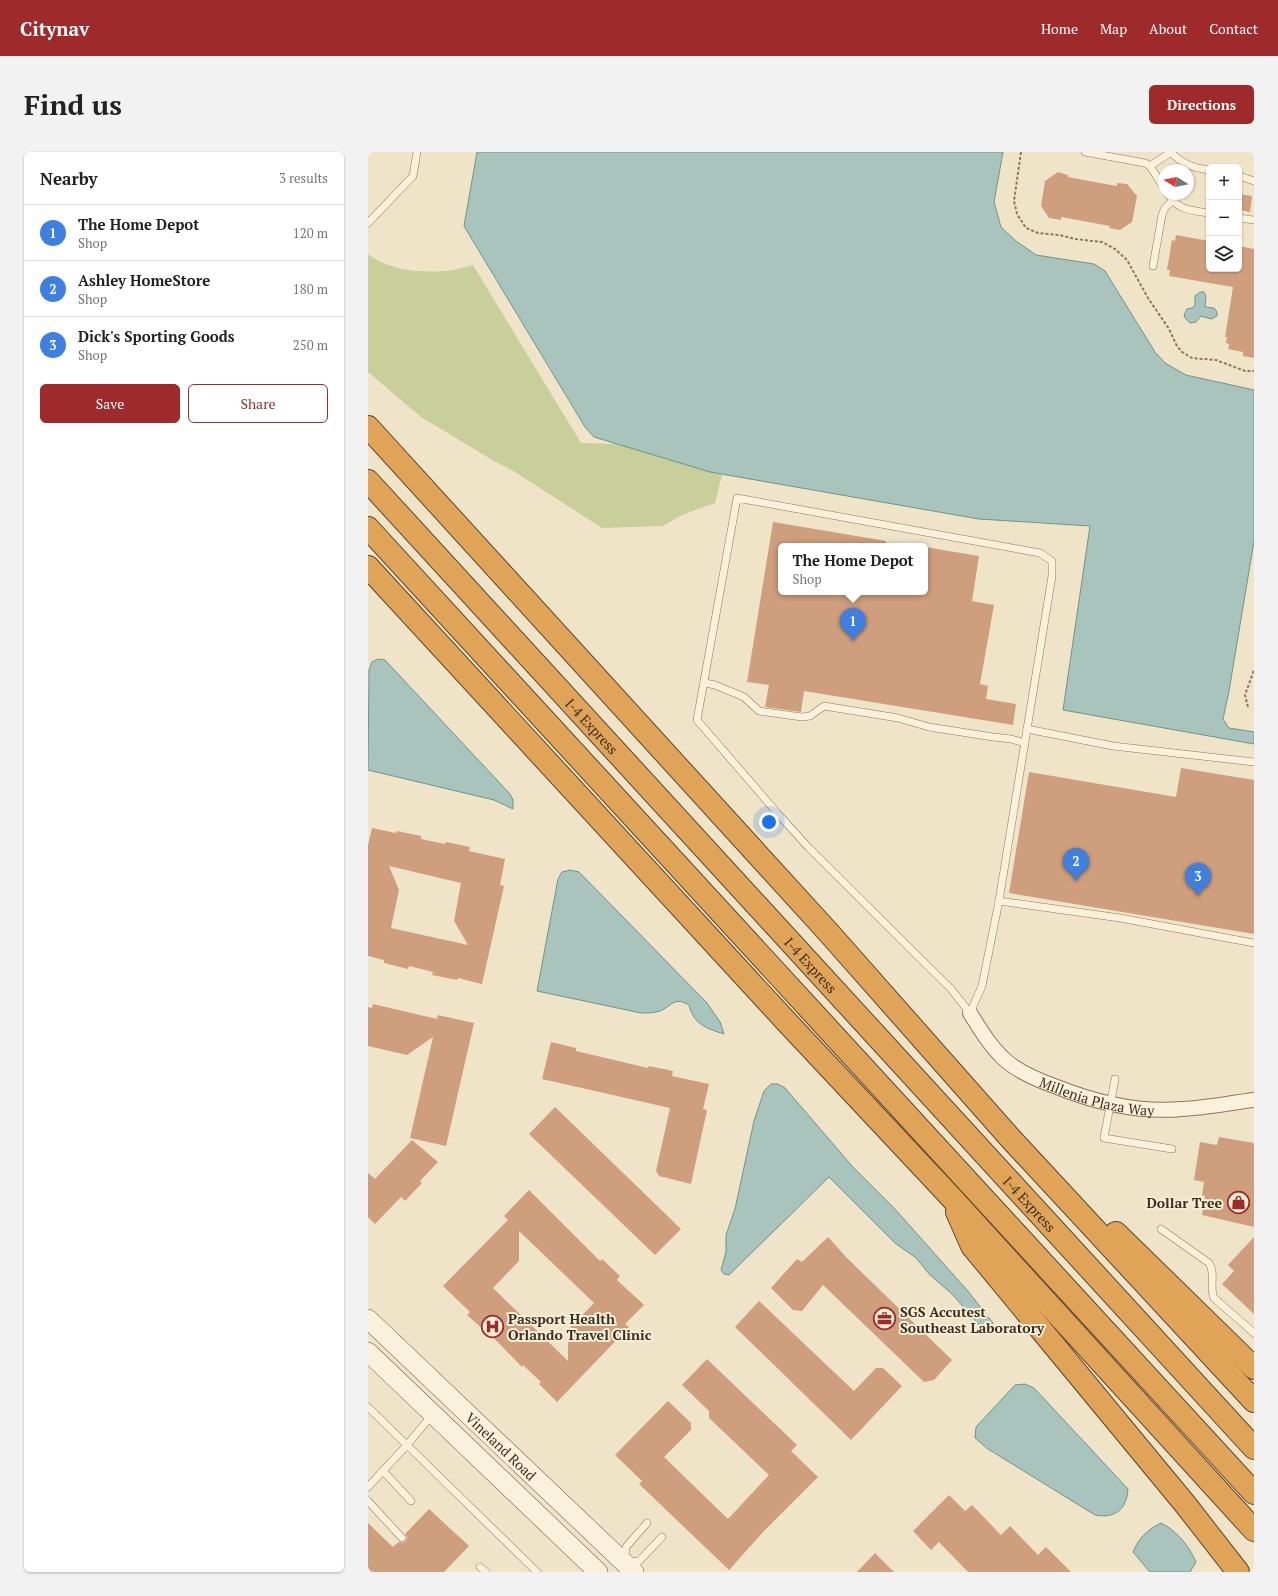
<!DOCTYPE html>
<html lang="en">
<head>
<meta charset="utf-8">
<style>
  :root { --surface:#fff; --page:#f2f2f2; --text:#222; --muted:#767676; --line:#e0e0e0; --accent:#9e2a2b }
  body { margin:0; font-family:"PT Serif",serif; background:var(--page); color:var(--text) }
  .controls { position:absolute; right:12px; top:12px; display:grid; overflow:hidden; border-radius:6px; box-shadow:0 1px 3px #0004 }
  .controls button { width:36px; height:36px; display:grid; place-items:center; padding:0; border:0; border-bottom:1px solid var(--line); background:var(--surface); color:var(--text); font:20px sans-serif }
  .compass { position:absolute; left:790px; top:12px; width:36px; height:36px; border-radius:50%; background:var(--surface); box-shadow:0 1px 3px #0004; rotate:280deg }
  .you { position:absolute; left:401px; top:670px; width:14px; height:14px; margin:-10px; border:3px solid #fff; border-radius:50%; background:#1a73e8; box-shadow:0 0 0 6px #1a73e833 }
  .badge { display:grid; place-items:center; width:26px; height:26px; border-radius:50%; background:var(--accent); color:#fff; font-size:13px; font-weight:700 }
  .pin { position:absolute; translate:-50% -33px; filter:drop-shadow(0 1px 2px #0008) }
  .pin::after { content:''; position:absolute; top:21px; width:14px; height:12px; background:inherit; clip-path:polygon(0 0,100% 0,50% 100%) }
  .popup { position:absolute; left:410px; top:391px; width:150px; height:52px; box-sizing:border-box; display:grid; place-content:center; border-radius:6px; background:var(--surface); filter:drop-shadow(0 1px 3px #0005); font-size:13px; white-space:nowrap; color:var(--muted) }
  .popup b { font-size:15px; color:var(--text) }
  .popup::after { content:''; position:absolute; left:50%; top:100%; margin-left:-8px; border:8px solid transparent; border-top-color:var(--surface) }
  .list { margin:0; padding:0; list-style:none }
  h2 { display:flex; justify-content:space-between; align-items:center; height:52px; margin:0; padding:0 16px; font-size:17px }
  h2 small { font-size:13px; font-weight:400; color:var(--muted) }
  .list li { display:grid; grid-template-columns:26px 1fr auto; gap:12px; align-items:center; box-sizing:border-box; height:56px; padding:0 16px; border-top:1px solid var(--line) }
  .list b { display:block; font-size:15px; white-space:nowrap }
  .list p { margin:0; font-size:13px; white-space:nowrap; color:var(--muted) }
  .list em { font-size:13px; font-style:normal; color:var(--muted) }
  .actions { display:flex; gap:8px; padding:12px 16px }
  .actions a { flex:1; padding:9px 0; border:1px solid var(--accent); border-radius:6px; text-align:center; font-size:14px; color:var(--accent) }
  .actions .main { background:var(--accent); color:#fff }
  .icon { flex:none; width:22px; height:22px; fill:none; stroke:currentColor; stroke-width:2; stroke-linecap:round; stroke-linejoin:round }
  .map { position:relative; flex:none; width:886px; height:1420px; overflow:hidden; border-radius:6px }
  header { display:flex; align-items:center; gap:24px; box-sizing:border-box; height:56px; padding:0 20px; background:var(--accent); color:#fff }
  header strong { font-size:19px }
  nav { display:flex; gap:22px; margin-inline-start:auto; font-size:14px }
  .intro { display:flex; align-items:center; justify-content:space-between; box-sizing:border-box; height:96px; padding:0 24px }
  h1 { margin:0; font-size:28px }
  .button { padding:10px 18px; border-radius:6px; background:var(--accent); color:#fff; font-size:14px; font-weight:700 }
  main { display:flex; gap:24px; padding:0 24px }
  aside { flex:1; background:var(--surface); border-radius:6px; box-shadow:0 1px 3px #0004 }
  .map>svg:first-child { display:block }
  .green { fill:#c9cf9b }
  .water { fill:#a9c4bc; stroke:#6f938a }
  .building { fill:#cf9f7d; fill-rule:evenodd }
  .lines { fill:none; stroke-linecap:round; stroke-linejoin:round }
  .lane-casing { stroke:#8d765c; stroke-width:8 }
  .street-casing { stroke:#8d765c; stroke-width:16 }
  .secondary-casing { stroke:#6f573f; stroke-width:20 }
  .highway-casing { stroke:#5b4430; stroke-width:24 }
  .path { stroke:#8d765c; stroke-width:2; stroke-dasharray:3 2; stroke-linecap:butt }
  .lane { stroke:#faf1dc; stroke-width:7 }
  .street { stroke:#faf1dc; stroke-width:14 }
  .secondary { stroke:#faf1dc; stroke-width:19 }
  .highway { stroke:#e0a458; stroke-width:22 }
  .labels { text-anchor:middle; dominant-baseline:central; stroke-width:4; stroke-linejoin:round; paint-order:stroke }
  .street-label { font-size:14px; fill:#3d2e20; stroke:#f7eed8 }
  .poi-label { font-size:14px; font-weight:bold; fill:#3d2e20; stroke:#f7eed8; text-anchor:start }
</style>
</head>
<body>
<header>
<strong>Citynav</strong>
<nav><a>Home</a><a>Map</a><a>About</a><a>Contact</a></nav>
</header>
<div class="intro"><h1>Find us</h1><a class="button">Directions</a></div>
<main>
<aside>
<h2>Nearby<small>3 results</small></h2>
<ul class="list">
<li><span class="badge" style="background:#3f7fe0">1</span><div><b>The Home Depot</b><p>Shop</p></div><em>120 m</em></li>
<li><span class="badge" style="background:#3f7fe0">2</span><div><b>Ashley HomeStore</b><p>Shop</p></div><em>180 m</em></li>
<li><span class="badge" style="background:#3f7fe0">3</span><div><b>Dick's Sporting Goods</b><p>Shop</p></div><em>250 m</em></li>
</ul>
<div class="actions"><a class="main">Save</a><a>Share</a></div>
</aside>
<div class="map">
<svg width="886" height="1420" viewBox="0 0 886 1420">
  <rect width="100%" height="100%" fill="#f0e4c8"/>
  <path class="green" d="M0 102C20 118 52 121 78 119 87 118 96 115 105 113L213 291 249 292 354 323 347 351 314 363 295 374 234 376 147 320 126 309 53 265 0 220Z"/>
  <g class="water">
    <polygon points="109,0 635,0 626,50 633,75 648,89 668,103 726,112 737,119 787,200 797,211 818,223 886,238 886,389 861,539 855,567 861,576 886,580 886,592 695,558 722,374 611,367 342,320 226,285 217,275 96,74"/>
    <polygon points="832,140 836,140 838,144 837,155 846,156 849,160 849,164 843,167 833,164 828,170 822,171 817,166 816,163 819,157 824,156 827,153 827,144"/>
    <polygon points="10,507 17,508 142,642 145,648 145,657 126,648 0,618 1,518 4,510"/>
    <path d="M202 718 211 720 339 851 352 870 356 882C338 876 326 873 321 853 306 844 304 854 292 859 285 861 280 861 273 861L169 839 190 727 194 720Z"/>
    <polygon points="403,932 410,932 417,936 484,1014 526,1056 599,1138 625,1171 624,1176 619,1179 613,1175 584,1142 562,1123 548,1106 527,1091 461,1025 361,1123 356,1122 353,1118 358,1100 358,1083 367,1057 386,969 396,939"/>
    <path d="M657 1232 666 1236 760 1337C759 1357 747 1367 727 1363L620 1297 607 1286 608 1275 647 1233Z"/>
    <path d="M793 1371C808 1378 822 1395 828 1410L822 1420H782L765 1400C770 1387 780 1377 793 1371Z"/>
  </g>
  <g class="building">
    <polygon points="690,20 700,23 700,25 732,31 749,34 749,31 759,32 769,44 764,70 752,78 741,76 742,74 693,65 693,68 681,66 673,54 677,29"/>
    <polygon points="871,42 884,44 882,60 871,58"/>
    <polygon points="808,83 841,89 841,117 871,117 871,94 886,97 886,206 875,204 875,200 860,197 861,192 858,191 859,185 857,185 865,135 801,124 802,118 799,118 804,88 807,89"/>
    <polygon points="405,370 518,389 518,394 413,394 413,440 557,440 557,395 611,404 604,449 626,453 612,532 620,534 618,547 648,552 645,573 436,539 433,560 397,555 401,533 379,530"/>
    <polygon points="813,616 886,628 886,782 641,741 661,620 808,645"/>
    <path d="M4 676 28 681 29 679 53 684V687L77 692 78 690 102 695 101 699 137 707 132 733 136 734 114 832 90 826 89 828 64 823 65 820 41 814 40 817 16 811V808L0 804V693ZM21 714 93 731 86 769 100 793 23 776 31 738Z"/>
    <polygon points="5,852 69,867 70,863 106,871 78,994 42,986 65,885 39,903 0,894 0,855 4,856"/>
    <polygon points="183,890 208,896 208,899 280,916 281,914 305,919 304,924 341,932 335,957 339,958 323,1032 291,1024 288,1019 302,956 174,927"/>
    <polygon points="187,955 313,1077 287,1103 161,982"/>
    <polygon points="851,985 886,991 886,1075 834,1063 837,1044 834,1043 836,1030 826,1028 832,990 849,993"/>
    <polygon points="44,988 70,1010 52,1029 54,1031 37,1049 33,1045 7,1072 0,1065 0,1021 7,1027"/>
    <path d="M161 1038 232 1109 234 1107 252 1124 249 1128 276 1153 257 1172 261 1175 189 1250 171 1232 173 1230 155 1213 154 1215 119 1179 118 1180 99 1163 102 1160 75 1134 140 1068 136 1064ZM151 1079 226 1151 200 1178V1209L125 1136 151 1109Z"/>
    <polygon points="460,1085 479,1106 584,1208 566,1228 556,1230 455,1133 434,1159 425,1158 403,1136 429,1107 434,1110"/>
    <polygon points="886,1085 886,1162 854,1132 866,1119 860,1113"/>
    <polygon points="391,1149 486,1239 508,1216 515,1216 534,1234 483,1288 367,1175"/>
    <polygon points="339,1207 429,1293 423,1299 450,1325 396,1379 361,1418 271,1332 274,1329 247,1303 300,1249 323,1271 323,1278 296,1305 360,1367 401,1323 341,1266 341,1259 314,1233"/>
    <polygon points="581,1343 597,1359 604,1353 633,1383 642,1374 670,1403 678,1395 703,1420 600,1420 571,1390 563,1398 545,1379"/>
    <polygon points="61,1357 101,1394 76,1420 0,1420 0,1371 25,1395 31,1390 35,1391 38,1389 39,1385 37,1382"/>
    <polygon points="507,1401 526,1420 489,1420"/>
  </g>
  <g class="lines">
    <defs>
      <g id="lane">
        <polyline points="717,0 777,11 782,14 796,36"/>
        <path d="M803 0C813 12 826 16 841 18"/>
        <polyline points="782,14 803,0"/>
        <polyline points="871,24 886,29"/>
        <path d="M800 42C811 59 822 58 841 61"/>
        <polyline points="871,66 886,68"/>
        <polyline points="0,71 45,24 49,0"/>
        <polyline points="785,114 794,63 797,56 804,49"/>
        <polygon points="369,346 672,401 684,409 684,424 631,749 614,834 602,861 583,837 440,695 411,663 329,568"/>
        <polyline points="337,531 347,533 376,545 391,559 434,565 442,564 456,554 530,566 561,575 625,585 643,587 657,591"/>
        <polyline points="659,577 745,594 886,610"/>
        <polyline points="631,749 752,766 886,791"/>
        <polyline points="747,927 736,986 804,997"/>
        <path d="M793 1077 841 1111C848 1121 841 1135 846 1146L886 1181"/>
        <polyline points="0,1255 169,1420"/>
        <polyline points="15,1319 43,1349"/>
        <polyline points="0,1335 39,1293 64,1263"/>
        <polyline points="0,1349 34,1386"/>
        <polyline points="279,1371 258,1395 256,1410 271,1409 294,1385"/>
        <polyline points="112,1415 118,1420"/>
      </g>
      <g id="street">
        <path id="s1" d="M602 861C612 877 622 894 636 907 650 920 672 929 689 935 729 951 771 961 814 957 838 956 862 951 886 948"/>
      </g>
      <g id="secondary">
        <path id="s2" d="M0 1167 266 1420"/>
        <polyline points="0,1200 230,1420"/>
      </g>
      <g id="highway">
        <polyline points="0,275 461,781 643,987 886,1249"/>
        <path id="s3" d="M0 329 886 1296"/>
        <polyline points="0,376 886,1341"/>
        <polyline points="0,415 416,867 581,1043 886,1378"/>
        <polyline points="589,1060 604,1094 817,1352 870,1420"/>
        <polyline points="748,1081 886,1216"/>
      </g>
    </defs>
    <use href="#lane" class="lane-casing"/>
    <use href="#street" class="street-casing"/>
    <use href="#secondary" class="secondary-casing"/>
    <use href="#highway" class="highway-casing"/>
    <g class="path">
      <polyline points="653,0 646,49 649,62 658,76 670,81 691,83 707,87 734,90 747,97 759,108 780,146 801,177 809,194 814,200 824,206 848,208 877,219 886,219"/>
      <polyline points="880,555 877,543 886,518"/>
    </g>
    <use href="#lane" class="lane"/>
    <use href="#street" class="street"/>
    <use href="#secondary" class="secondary"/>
    <use href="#highway" class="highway"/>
  </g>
  <defs>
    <symbol id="shop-ring" viewBox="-11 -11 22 22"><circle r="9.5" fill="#f7eed8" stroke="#9e2a2b" stroke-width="1.5"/><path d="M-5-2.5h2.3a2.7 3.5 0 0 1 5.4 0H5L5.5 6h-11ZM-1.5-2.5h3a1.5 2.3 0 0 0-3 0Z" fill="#9e2a2b"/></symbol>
    <symbol id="office-ring" viewBox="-11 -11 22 22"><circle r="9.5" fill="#f7eed8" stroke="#9e2a2b" stroke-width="1.5"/><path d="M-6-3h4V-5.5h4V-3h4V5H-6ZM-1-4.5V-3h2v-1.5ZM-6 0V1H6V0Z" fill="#9e2a2b"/></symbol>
    <symbol id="hospital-ring" viewBox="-11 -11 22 22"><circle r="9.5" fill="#f7eed8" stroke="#9e2a2b" stroke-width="1.5"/><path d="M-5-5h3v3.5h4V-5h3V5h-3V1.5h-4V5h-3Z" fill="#9e2a2b"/></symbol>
  </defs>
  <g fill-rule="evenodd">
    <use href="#shop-ring" x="858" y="1038" width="25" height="25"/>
    <use href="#office-ring" x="504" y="1154" width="25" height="25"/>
    <use href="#hospital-ring" x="112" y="1162" width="25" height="25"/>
  </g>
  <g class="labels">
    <g class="street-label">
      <text stroke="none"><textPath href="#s3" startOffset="332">I-4 Express</textPath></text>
      <text stroke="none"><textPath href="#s3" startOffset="656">I-4 Express</textPath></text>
      <text stroke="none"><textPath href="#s1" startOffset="159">Millenia Plaza Way</textPath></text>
      <text stroke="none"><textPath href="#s3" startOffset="980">I-4 Express</textPath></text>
      <text stroke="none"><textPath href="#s2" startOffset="184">Vineland Road</textPath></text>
    </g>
    <g class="poi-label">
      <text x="854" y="1050" text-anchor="end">Dollar Tree</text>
      <text x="532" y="1159">SGS Accutest<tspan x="532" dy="16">Southeast Laboratory</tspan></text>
      <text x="140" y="1166">Passport Health<tspan x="140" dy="16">Orlando Travel Clinic</tspan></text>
    </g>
  </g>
</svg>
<div class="controls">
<button>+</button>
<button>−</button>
<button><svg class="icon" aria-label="layers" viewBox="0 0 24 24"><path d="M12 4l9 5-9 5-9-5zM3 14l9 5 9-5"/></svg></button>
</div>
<svg class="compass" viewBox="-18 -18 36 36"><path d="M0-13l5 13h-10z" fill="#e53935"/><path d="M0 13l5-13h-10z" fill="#767676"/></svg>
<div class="you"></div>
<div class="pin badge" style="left:485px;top:489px;background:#3f7fe0">1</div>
<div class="popup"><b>The Home Depot</b>Shop</div>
<div class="pin badge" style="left:708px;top:729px;background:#3f7fe0">2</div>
<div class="pin badge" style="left:830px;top:744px;background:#3f7fe0">3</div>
</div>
</main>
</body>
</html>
